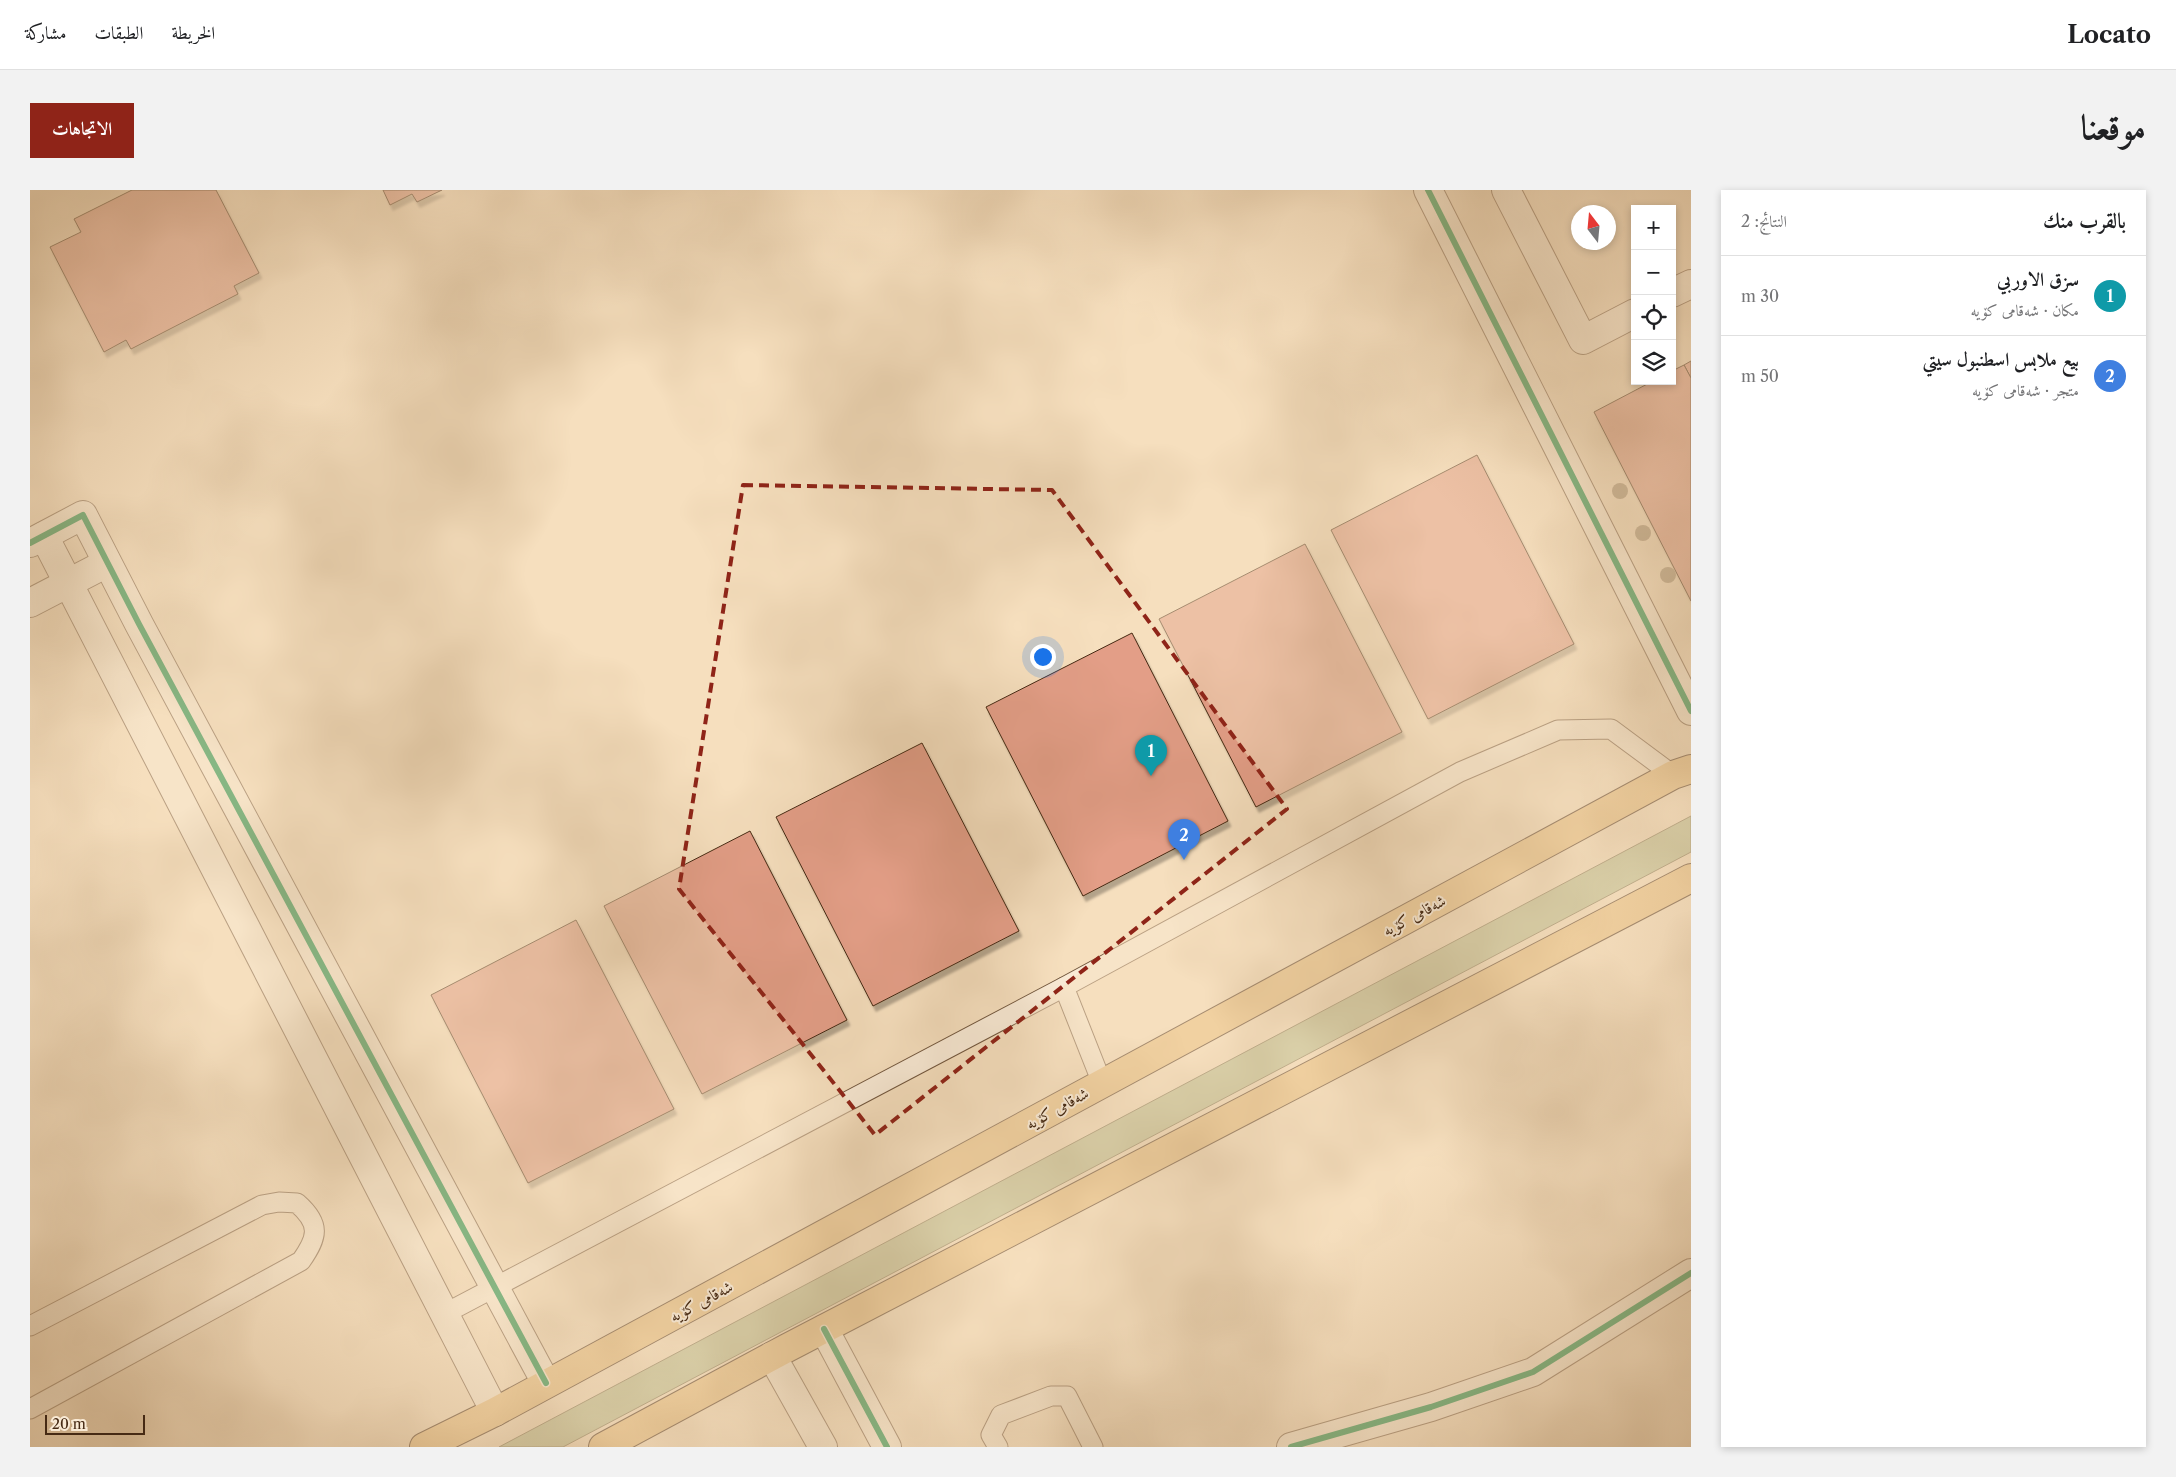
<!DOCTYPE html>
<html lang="ar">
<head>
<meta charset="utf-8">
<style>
  :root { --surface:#fff; --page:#f2f2f2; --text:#202124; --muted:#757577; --line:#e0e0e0; --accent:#8f2418 }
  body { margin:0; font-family:"Libre Caslon Text",Amiri,serif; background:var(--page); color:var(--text); direction:rtl }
  .controls { position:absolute; right:15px; top:15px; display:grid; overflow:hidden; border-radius:0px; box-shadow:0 2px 8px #0003 }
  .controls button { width:45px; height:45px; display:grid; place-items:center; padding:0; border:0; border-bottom:1px solid var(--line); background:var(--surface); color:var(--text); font:25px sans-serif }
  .compass { position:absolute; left:1541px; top:15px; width:45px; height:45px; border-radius:50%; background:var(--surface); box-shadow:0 2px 8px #0003; rotate:344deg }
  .scale { position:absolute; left:15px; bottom:12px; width:100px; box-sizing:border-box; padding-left:5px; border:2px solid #462a14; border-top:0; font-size:14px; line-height:18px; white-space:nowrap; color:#462a14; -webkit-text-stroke:4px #f9ead5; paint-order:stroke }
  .you { position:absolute; left:1012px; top:466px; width:18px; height:18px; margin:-12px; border:4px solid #fff; border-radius:50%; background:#1a73e8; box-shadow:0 0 0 8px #1a73e833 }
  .badge { display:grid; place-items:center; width:32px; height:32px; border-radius:50%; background:var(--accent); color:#fff; font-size:16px; font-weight:700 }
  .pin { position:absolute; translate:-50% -41px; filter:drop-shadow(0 1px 2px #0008) }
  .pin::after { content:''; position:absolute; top:26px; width:18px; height:15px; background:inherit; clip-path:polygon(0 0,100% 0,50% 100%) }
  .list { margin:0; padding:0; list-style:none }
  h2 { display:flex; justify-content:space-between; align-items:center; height:65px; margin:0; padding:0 20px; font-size:21px }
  h2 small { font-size:16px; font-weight:400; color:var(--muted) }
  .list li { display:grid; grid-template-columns:32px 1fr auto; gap:15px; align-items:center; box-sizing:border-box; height:80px; padding:0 20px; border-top:1px solid var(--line) }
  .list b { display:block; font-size:19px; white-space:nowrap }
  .list p { margin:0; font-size:16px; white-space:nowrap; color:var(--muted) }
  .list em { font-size:16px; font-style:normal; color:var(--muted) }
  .icon { flex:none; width:28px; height:28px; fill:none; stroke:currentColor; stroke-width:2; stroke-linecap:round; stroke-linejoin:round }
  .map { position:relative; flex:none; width:1661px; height:1257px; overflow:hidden; direction:ltr; border-radius:0px }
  header { display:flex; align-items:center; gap:30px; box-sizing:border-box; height:70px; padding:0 25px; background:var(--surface); border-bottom:1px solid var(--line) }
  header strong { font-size:24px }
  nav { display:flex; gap:28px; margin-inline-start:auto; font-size:18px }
  .intro { display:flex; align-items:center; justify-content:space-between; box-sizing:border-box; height:120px; padding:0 30px }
  h1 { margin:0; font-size:35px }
  .button { padding:12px 22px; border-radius:0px; background:var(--accent); color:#fff; font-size:18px; font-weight:700 }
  main { display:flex; gap:30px; padding:0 30px }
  aside { flex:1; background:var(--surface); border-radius:0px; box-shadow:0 2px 8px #0003 }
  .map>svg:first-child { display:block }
  .green { fill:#bbc292; stroke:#807653 }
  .building { fill:#e39e87; stroke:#462a14; filter:url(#shadow) }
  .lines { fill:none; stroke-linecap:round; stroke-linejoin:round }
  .service-casing { stroke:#72573e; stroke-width:21 }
  .minor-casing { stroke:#72573e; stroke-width:30 }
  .tertiary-casing { stroke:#72573e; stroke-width:30 }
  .trunk-casing { stroke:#462a14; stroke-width:30 }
  .service { stroke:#f9ead5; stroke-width:19 }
  .minor { stroke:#f9ead5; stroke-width:28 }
  .tertiary { stroke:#f9ead5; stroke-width:28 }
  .trunk { stroke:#ebc07f; stroke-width:28 }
  .cycleway-casing { stroke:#f9ead5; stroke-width:9 }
  .cycleway { stroke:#00873e; stroke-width:6 }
  .tree { fill:#a59072 }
  .marked { fill:none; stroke:#8f2418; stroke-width:4; stroke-dasharray:10 6; stroke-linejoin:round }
  .labels { text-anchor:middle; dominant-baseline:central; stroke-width:4; stroke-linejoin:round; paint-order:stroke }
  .street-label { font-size:16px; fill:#462a14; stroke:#f9ead5 }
</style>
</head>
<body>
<header>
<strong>Locato</strong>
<nav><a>الخريطة</a><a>الطبقات</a><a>مشاركة</a></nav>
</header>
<div class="intro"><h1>موقعنا</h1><a class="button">الاتجاهات</a></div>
<main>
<aside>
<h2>بالقرب منك<small>النتائج: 2</small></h2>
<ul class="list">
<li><span class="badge" style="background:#0f9aa8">1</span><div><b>سزق الاوربي</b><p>مكان · شەقامی کۆیە</p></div><em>30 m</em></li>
<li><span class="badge" style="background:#3f7fe0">2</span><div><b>بيع ملابس اسطنبول سيتي</b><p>متجر · شەقامی کۆیە</p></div><em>50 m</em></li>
</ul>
</aside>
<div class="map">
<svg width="1661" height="1257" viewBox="0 0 1661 1257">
  <defs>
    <filter id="shadow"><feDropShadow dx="3" dy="5.5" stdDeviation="1" flood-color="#0004"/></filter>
  </defs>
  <rect width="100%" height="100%" fill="#f6dfbe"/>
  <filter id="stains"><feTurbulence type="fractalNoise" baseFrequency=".004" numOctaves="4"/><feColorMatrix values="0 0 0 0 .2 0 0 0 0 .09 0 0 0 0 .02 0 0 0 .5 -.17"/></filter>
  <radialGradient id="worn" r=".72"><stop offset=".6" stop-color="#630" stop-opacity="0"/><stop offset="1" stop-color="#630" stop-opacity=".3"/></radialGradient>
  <polygon class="green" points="1661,626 1661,662 533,1257 469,1257"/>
  <g class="building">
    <polygon points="102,0 186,0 229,83 204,96 208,104 101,159 96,150 74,162 20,57 51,42 44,29"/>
    <polygon points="353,0 412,0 387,12 382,4 360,15"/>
    <polygon points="1661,171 1661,188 1654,175"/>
    <polygon points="1654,175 1661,188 1661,411 1564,222 1623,191 1642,191 1642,181"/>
    <polygon points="1447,265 1544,454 1398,529 1301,340"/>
    <polygon points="1275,354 1372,542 1226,617 1129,429"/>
    <polygon points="1102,443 1198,631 1053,706 956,517"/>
    <polygon points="892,553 989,741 843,816 746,627"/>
    <polygon points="720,641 817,830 672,904 574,716"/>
    <polygon points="546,730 644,919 498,993 401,805"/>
  </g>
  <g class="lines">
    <defs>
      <g id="service">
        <polyline points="1034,797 1072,893"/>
        <polyline points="416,1123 1034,797 1430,582 1528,540 1581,539 1643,585"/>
        <path d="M0 1136 232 1015 249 1012 267 1013C291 1034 288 1047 271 1071L0 1219"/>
        <polyline points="968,1257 961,1245 971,1225 1021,1206 1037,1206 1063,1257"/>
      </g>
      <g id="minor">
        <polyline points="1398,0 1661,521"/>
        <polyline points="1476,0 1553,150 1605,123"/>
        <polyline points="1642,103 1661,94"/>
        <polyline points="794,1139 857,1257"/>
        <polyline points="742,1166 793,1257"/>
        <polyline points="1261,1257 1401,1217 1503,1182 1661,1083"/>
      </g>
      <g id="tertiary">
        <polyline points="14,346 465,1222"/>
        <polyline points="0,353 53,325 109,434 516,1193"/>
        <polyline points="0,413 77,373"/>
      </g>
      <g id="trunk">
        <polyline points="394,1257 465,1222 1643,585 1661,579"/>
        <polyline points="573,1257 757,1158 1661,688"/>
      </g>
    </defs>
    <use href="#service" class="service-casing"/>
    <use href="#minor" class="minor-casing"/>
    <use href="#tertiary" class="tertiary-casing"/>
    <use href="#trunk" class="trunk-casing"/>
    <use href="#service" class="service"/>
    <use href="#minor" class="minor"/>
    <use href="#tertiary" class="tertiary"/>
    <use href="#trunk" class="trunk"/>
    <defs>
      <g id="cycleway">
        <polyline points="1398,0 1661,521"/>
        <polyline points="0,353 53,325 109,434 516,1193"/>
        <polyline points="794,1139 857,1257"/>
        <polyline points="1261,1257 1401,1217 1503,1182 1661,1083"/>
      </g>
    </defs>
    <use href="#cycleway" class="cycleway-casing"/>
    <use href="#cycleway" class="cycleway"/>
  </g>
  <g class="tree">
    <circle cx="1590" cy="301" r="8"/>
    <circle cx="1613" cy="343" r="8"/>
    <circle cx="1638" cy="385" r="8"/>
  </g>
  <path d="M0 0H1661V1257H0ZM713 295 1022 300 1257 619 845 945 649 699Z" fill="#f6dfbe" fill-opacity=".55" fill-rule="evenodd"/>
  <path class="marked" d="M713 295 1022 300 1257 619 845 945 649 699Z"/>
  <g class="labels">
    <g class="street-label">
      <text transform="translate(1384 725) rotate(-28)">شەقامی کۆیە</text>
      <text transform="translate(1027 918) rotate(-29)">شەقامی کۆیە</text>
      <text transform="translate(671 1111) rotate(-28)">شەقامی کۆیە</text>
    </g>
  </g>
  <rect width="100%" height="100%" filter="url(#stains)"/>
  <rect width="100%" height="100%" fill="url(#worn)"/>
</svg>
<div class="controls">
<button>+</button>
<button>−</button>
<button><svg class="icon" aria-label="locate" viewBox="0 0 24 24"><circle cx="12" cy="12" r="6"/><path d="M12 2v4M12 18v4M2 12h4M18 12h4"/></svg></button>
<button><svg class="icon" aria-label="layers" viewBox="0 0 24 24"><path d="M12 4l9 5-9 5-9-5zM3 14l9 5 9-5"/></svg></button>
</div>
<svg class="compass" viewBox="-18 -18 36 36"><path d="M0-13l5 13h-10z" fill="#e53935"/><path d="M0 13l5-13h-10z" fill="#757577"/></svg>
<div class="scale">20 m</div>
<div class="you"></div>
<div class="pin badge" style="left:1121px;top:586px;background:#0f9aa8">1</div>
<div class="pin badge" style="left:1154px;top:670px;background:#3f7fe0">2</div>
</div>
</main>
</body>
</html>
